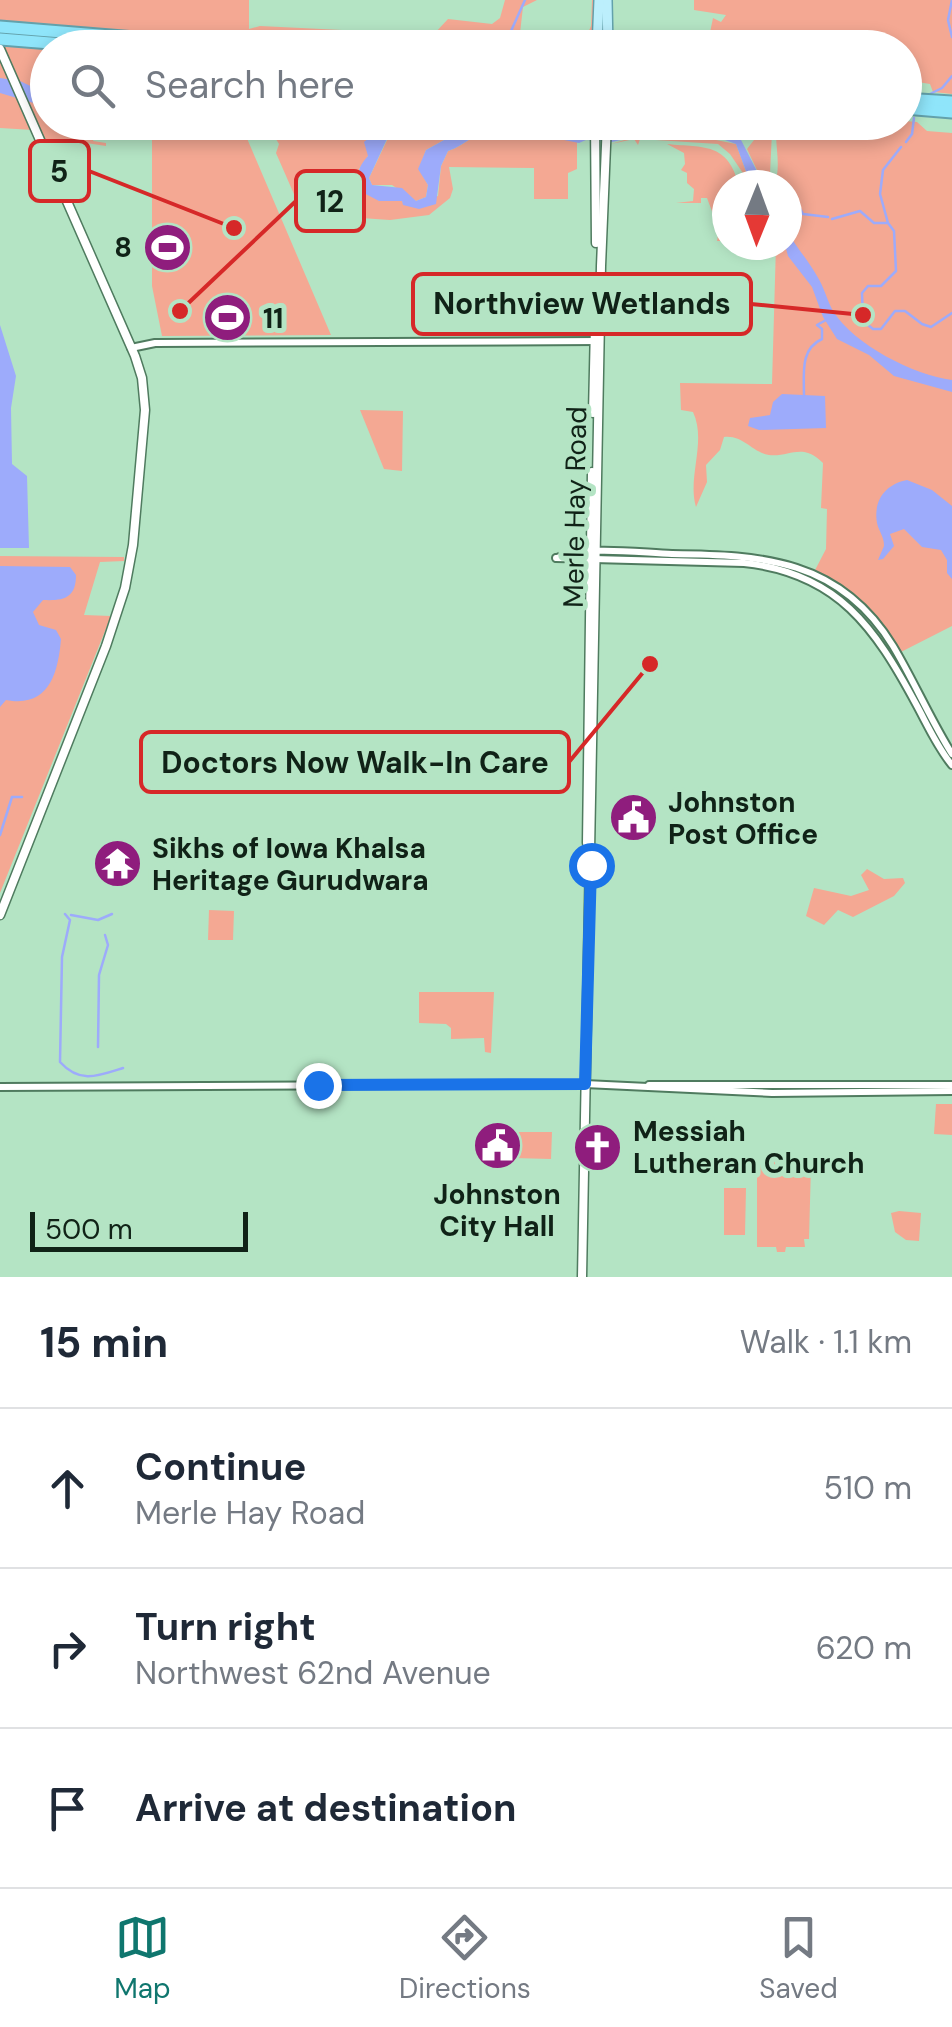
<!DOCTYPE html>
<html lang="en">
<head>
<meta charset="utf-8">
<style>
  :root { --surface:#fff; --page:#f2f2f3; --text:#1f2937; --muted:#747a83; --line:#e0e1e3; --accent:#0f766e }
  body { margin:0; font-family:"DM Sans",sans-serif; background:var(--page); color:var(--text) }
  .compass { position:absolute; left:712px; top:170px; width:90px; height:90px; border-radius:50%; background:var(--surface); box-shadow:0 5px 15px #0003; rotate:181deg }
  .scale { position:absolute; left:30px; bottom:25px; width:218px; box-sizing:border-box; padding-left:10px; border:5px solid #102217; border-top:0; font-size:28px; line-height:35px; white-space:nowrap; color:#102217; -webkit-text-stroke:8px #b4e4c4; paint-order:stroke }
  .stop { position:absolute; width:30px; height:30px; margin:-22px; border:8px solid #1a73e8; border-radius:50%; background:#fff }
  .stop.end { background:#1a73e8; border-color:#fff; box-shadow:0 2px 10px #0008 }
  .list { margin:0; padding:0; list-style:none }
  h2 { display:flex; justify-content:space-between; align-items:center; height:130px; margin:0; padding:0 40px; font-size:42px }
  h2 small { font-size:32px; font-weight:400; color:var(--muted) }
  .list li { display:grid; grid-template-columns:65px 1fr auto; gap:30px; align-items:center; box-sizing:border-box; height:160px; padding:0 40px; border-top:2px solid var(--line) }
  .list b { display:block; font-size:38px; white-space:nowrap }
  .list p { margin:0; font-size:32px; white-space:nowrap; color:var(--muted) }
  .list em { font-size:32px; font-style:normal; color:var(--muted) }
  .icon { flex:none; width:55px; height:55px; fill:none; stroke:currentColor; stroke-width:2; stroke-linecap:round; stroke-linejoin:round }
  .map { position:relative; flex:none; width:952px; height:1277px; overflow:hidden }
  .search { position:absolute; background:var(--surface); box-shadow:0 5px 15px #0003; left:30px; right:30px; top:30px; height:110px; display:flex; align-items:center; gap:25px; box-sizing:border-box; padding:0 35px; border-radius:55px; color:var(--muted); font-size:38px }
  .sheet { height:610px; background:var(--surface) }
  nav { display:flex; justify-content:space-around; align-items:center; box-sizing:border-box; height:140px; border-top:2px solid var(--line); background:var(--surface); font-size:28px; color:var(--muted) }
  nav a { display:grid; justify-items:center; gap:5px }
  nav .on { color:var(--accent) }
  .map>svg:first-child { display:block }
  .green { fill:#f4a893 }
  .water { fill:#9dabfb }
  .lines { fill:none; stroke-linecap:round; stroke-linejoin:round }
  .stream { stroke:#9dabfb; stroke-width:2.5 }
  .tertiary-casing { stroke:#4f7b5f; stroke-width:10 }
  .secondary-casing { stroke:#4f7b5f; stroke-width:11 }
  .primary-casing { stroke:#63a1ab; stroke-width:12 }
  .motorway-casing { stroke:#63a1ab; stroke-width:15 }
  .tertiary { stroke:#fff; stroke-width:6 }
  .secondary { stroke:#fff; stroke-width:8 }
  .primary { stroke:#bceffc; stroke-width:9 }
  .motorway { stroke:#8fe5fa; stroke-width:11 }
  .route { stroke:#1a73e8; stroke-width:12 }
  .labels { text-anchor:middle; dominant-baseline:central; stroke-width:10; stroke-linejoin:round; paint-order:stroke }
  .poi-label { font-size:28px; font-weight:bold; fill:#102217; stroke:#b4e4c4; text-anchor:start }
  .street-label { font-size:28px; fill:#102217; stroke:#b4e4c4 }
  .leader { fill:none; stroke:#d62828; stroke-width:4 }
  .callout-dot { fill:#d62828; stroke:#b4e4c4; stroke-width:4 }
  .callout { fill:#b4e4c4; stroke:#d62828; stroke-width:4 }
  .callout-label { font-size:30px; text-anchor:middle; font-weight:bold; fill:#102217 }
</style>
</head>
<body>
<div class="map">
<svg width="952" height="1277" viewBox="0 0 952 1277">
  <rect width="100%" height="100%" fill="#b4e4c4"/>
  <g class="green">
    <polygon points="0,0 249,0 249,29 260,26 424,34 434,34 448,19 492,24 500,18 505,0 537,0 523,7 520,33 514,38 587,35 591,26 592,0 596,0 594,34 590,39 495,48 316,47 0,25"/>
    <polygon points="694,0 952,0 952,94 933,92 930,84 905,80 904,48 707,47 713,18 721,22 726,15 694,10"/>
    <polygon points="1,42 48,48 47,94 18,81"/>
    <polygon points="0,55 33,130 0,128"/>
    <path d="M27 100 47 107 48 122H233L237 129H243L331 335 162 336 152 286V136L138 131 126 134C118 125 109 125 98 129L93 141 106 143V146L73 141 45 144Z"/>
    <path d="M905 121 917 122 927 131 952 133V626L897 654 857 603 813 574 826 549 827 509 821 508 823 463C802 442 791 457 769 455 751 452 744 435 724 437L720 450 706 465 707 482 696 507C687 477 707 442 693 412L681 410 680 383 772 384 776 245H787V185H764L747 149 754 140 755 130 772 132 770 174 777 175C780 157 773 136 778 123Z"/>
    <path d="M266 123H377L375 133 368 137V156L359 169 379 201H402L404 205 438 196 441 166 448 151C466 145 477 131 494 126L577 141V169L568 173V199H534V168L449 167 453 189 450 198 429 215 390 220 332 216 317 227 307 224 276 153 279 144Z"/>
    <polygon points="392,123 475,123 426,150 419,169 428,185 426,197 416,201 392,185 372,185 369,178 389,136"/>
    <polygon points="638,136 706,138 736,144 751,185 730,154 718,144 640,139 638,145 634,139 611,144"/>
    <path d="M667 144C705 148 727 142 739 185H727V241H717L719 230 707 198H701V203H676L693 201 694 189 687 183V173L681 170 685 164 684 153Z"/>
    <polygon points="360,410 403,411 402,471 384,469"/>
    <polygon points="0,556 124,557 124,561 100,562 84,615 111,616 0,893"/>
    <polygon points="867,869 884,879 903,878 905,883 894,896 853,917 838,910 824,925 806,916 814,888 851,896 869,890 861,875"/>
    <polygon points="209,910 234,911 233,940 208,940"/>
    <polygon points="419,992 494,992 491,1053 485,1052 484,1038 451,1039 451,1028 446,1024 419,1023"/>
    <polygon points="936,1104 952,1104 952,1135 934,1134"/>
    <polygon points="513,1132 552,1132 551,1159 513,1158"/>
    <polygon points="801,1157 811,1165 809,1239 804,1239 805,1247 786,1247 785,1252 777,1252 776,1247 757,1247 757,1168 765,1161 797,1161"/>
    <polygon points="724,1188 746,1188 745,1235 724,1235"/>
    <polygon points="899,1211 921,1213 919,1241 906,1240 895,1232 891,1213"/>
  </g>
  <g class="water">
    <polygon points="0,78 20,81 47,94 47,107 0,93"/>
    <path d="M536 122 586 131 649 127 676 131 725 130 739 136 764 185H751L736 144 725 140 638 136 612 142 586 140 579 143 494 126C477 131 466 145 448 151L441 166 436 204 419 209 403 205 402 201H379L360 191C355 177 358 167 368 156L364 142 375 133 377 123H392V128L369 178 372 185 402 188 416 201 426 197 428 185 418 169 426 150 475 123Z"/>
    <path d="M787 231C796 247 808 260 817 276 824 287 827 300 833 311 854 345 914 375 952 380V392L894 376 869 355 837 339 823 317 812 287 788 256 785 245Z"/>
    <polygon points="0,325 16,376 11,408 12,464 27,476 29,548 0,548"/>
    <polygon points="782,394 825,396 826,428 759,430 748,426 750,418 770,415 773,402"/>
    <path d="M907 480 932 490 952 506V579L947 573V560L941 550 922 547 904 529 890 534 894 546 883 559 878 560 884 546C884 536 879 532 877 523 873 500 886 484 907 480Z"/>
    <path d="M0 566 70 567 76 575C76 598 64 601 43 600L33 612 39 625 56 630 61 639C58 675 48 708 6 700L0 707Z"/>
  </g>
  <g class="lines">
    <g class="stream">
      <polyline points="952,0 948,20 952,37"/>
      <polyline points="515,41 511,31 525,0"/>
      <polyline points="930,94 942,88 952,76"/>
      <polyline points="906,142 912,134 914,118"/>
      <polyline points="901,147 883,170 880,194 888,223 894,231 896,271 881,286 868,286 862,293 863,321 873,329 881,329 895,311 905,311 922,324 931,327 952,313"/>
      <polyline points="762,183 785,185"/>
      <polyline points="787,187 803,214 828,217"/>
      <polyline points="832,219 860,211 874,223 887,223"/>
      <path d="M804 395C804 373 800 349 822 339V329L817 325 826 320"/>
      <polyline points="0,835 12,797 22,797"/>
      <path d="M65 914 70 920 62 957 60 1062C80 1084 98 1076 123 1068"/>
      <polyline points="71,915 98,920 112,914"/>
      <polyline points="98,1047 99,975 108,945 105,935"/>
    </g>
    <defs>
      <g id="tertiary">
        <polyline points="131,348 155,343 599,341"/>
        <path d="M556 558 744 563C838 573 875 628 916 704 927 724 937 747 952 765"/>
        <path d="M557 558C586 545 640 553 672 554 762 555 840 559 893 646 914 681 930 719 952 754"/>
        <polyline points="649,1085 952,1085"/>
        <polyline points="0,1087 585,1084 772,1093 952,1091"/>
      </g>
      <g id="secondary">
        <polyline points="0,49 135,356 142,378 145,410 133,545 125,588 106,646 0,915"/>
        <polyline points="595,122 596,243"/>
        <polyline points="593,413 596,282"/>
        <polyline points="587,843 592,472"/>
        <polyline points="582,1277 601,266 607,122"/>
      </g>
      <g id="primary">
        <polyline points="607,0 608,48"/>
        <polyline points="597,47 599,0"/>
      </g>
      <g id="motorway">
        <polyline points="0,27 258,48"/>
        <polyline points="0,39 113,48"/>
        <polyline points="539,48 597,43 628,48"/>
        <polyline points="904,99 952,102"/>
        <polyline points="904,108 952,112"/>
      </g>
    </defs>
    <use href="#tertiary" class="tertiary-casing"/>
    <use href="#secondary" class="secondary-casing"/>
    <use href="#primary" class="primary-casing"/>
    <use href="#motorway" class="motorway-casing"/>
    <use href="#tertiary" class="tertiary"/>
    <use href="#secondary" class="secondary"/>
    <use href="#primary" class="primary"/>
    <use href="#motorway" class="motorway"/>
  </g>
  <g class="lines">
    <polyline class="route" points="318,1085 585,1084 591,865"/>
  </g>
  <defs>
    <symbol id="stadium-disc" viewBox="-11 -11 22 22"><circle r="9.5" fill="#8f1d7d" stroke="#b4e4c4"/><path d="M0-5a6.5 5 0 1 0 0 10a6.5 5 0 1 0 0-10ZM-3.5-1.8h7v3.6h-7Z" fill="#fff"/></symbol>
    <symbol id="civic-disc" viewBox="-11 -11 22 22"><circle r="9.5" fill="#8f1d7d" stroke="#b4e4c4"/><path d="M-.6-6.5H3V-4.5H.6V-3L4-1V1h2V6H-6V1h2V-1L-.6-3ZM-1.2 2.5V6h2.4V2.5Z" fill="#fff"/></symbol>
    <symbol id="temple-disc" viewBox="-11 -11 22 22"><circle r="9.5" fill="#8f1d7d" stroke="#b4e4c4"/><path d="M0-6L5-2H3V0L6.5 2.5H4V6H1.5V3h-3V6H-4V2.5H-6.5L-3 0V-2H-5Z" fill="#fff"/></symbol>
    <symbol id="church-disc" viewBox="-11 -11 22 22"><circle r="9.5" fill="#8f1d7d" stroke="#b4e4c4"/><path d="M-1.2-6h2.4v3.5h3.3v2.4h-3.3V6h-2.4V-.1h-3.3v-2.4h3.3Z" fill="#fff"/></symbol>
  </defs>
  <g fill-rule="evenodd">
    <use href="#stadium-disc" x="140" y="220" width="55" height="55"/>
    <use href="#stadium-disc" x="200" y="290" width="55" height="55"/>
    <use href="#civic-disc" x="606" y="790" width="55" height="55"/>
    <use href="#temple-disc" x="90" y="836" width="55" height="55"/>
    <use href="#civic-disc" x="470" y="1118" width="55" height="55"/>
    <use href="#church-disc" x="570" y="1120" width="55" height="55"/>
  </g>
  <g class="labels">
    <g class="poi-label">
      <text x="132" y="247" text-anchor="end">8</text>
      <text x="263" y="318">11</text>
      <text x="668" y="802">Johnston<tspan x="668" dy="32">Post Office</tspan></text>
      <text x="152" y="848">Sikhs of Iowa Khalsa<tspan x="152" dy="32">Heritage Gurudwara</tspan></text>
      <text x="633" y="1131">Messiah<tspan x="633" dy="32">Lutheran Church</tspan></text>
      <text x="497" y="1194" text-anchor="middle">Johnston<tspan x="497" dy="32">City Hall</tspan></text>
    </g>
    <g class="street-label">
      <text transform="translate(575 507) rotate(-89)">Merle Hay Road</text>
    </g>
  </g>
  <path class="leader" d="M234 228L89 171M180 311L296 201M863 315L751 304M650 664L569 762"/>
  <g class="callout-dot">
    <circle cx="234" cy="228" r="10"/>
    <circle cx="180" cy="311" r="10"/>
    <circle cx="863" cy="315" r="10"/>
    <circle cx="650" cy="664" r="10"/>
  </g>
  <g class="callout">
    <rect x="30" y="141" width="59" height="60" rx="10"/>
    <rect x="296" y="171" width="68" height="60" rx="10"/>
    <rect x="413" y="274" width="338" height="60" rx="10"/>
    <rect x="141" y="732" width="428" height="60" rx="10"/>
  </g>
  <g class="callout-label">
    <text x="59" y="182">5</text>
    <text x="330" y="212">12</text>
    <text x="582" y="314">Northview Wetlands</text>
    <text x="355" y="773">Doctors Now Walk-In Care</text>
  </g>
</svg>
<svg class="compass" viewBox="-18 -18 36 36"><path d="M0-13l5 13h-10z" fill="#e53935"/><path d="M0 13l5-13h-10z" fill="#747a83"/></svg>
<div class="scale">500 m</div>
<div class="stop" style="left:591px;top:865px"></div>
<div class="stop end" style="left:318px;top:1085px"></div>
<div class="search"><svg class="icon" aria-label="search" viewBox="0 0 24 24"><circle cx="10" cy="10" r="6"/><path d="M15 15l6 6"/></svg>Search here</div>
</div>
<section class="sheet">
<h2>15 min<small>Walk · 1.1 km</small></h2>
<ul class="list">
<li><svg class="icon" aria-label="ahead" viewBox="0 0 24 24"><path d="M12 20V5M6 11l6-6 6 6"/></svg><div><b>Continue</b><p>Merle Hay Road</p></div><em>510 m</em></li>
<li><svg class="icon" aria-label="right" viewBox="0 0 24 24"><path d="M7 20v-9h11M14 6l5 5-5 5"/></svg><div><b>Turn right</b><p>Northwest 62nd Avenue</p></div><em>620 m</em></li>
<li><svg class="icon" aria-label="arrive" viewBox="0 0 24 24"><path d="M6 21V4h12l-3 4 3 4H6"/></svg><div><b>Arrive at destination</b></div></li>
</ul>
</section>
<nav>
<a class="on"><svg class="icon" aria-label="map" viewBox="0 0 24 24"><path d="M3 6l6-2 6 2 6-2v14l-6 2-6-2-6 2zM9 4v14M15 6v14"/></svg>Map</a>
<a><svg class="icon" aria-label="directions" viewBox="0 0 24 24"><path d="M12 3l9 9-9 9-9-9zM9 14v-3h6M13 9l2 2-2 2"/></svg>Directions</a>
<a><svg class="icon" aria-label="saved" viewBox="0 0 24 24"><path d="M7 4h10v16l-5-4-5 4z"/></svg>Saved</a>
</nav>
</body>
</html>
